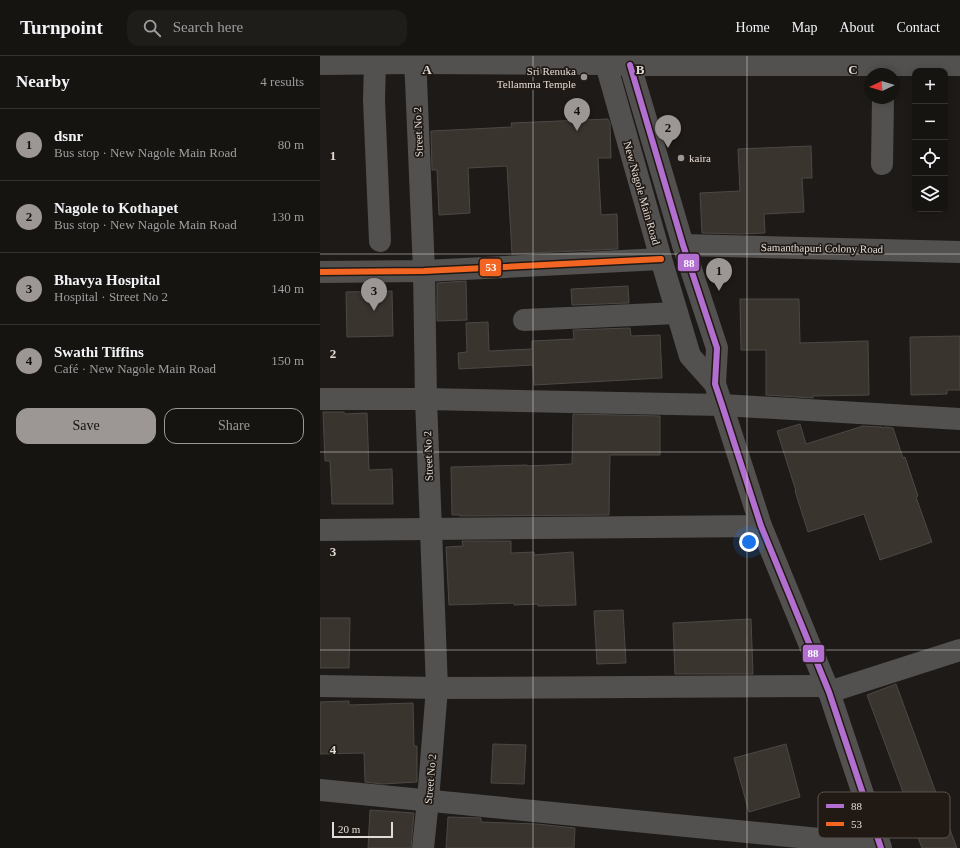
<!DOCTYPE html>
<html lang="en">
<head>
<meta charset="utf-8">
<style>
  :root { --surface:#161411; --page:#1f1d1a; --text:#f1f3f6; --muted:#9e9e9f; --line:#353331; --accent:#9c9794 }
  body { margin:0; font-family:"Times New Roman",serif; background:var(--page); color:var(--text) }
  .controls { position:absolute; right:12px; top:12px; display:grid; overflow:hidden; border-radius:8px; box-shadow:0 2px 10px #0003 }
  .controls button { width:36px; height:36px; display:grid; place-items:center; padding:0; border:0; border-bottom:1px solid var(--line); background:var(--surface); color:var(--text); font:20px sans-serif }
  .compass { position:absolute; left:544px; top:12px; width:36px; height:36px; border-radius:50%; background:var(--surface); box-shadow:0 2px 10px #0003; rotate:266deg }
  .scale { position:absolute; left:12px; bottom:10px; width:61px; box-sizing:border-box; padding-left:4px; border:2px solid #e0dbd7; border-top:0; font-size:11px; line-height:14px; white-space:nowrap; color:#e0dbd7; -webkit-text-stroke:3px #211914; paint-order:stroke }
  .you { position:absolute; left:429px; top:486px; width:14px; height:14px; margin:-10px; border:3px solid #fff; border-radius:50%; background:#1a73e8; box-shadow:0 0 0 6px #1a73e833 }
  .badge { display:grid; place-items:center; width:26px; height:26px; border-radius:50%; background:var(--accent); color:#111; font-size:13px; font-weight:700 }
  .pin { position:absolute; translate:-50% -33px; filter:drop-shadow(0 1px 2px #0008) }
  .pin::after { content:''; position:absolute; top:21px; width:14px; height:12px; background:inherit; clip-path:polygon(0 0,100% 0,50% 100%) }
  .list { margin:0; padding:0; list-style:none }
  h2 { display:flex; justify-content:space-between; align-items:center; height:52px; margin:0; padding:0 16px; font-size:17px }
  h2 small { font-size:13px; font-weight:400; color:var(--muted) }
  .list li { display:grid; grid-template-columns:26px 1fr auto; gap:12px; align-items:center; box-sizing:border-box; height:72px; padding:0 16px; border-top:1px solid var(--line) }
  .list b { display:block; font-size:15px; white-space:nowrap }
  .list p { margin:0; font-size:13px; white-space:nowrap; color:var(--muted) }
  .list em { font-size:13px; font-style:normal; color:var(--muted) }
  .actions { display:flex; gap:8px; padding:12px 16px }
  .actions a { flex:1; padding:9px 0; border:1px solid var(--accent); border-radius:12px; text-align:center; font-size:14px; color:var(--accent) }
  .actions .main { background:var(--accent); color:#111 }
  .icon { flex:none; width:22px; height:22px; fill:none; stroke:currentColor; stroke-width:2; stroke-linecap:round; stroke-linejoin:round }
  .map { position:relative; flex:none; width:640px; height:792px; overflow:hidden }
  header { display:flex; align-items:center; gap:24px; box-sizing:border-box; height:56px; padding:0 20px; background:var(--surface); border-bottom:1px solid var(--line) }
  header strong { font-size:19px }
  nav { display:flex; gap:22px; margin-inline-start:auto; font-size:14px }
  .search { width:280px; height:36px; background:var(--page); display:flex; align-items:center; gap:10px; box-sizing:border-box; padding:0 14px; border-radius:12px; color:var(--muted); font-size:15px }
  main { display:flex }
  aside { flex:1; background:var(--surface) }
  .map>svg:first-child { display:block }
  .building { fill:#3a342f; stroke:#4b4845 }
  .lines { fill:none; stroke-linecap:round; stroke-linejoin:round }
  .minor { stroke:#525150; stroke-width:22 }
  .bus-1-casing { stroke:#211914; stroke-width:9 }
  .bus-2-casing { stroke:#211914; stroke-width:9 }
  .bus-1 { stroke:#b36fd0; stroke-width:6 }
  .bus-2 { stroke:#f26522; stroke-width:6 }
  .grid { fill:none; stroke:#e0dbd7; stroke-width:1; stroke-opacity:0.55 }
  .poi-dot { fill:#9c9794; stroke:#211914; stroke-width:1.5 }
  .labels { text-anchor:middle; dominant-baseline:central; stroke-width:3.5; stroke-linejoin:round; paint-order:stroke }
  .poi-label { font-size:11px; fill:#e0dbd7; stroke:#211914; text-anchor:end }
  .street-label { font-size:11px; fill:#e0dbd7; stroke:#211914 }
  .key { fill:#211914; stroke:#5a534e; stroke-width:1 }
  .key-label { font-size:11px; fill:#e0dbd7 }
  .grid-label { font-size:13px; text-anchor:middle; font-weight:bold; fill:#e0dbd7; stroke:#211914; stroke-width:3.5; stroke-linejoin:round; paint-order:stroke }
  .line-badge { stroke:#211914; stroke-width:1.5 }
  .badge-label { font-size:11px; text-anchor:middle; font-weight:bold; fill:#fff }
</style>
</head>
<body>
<header>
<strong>Turnpoint</strong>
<div class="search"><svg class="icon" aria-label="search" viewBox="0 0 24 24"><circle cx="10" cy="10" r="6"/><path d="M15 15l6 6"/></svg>Search here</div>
<nav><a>Home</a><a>Map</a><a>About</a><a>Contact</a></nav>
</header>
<main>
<aside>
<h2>Nearby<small>4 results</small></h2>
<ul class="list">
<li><span class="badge">1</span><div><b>dsnr</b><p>Bus stop · New Nagole Main Road</p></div><em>80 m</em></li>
<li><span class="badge">2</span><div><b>Nagole to Kothapet</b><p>Bus stop · New Nagole Main Road</p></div><em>130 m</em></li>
<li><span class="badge">3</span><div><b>Bhavya Hospital</b><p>Hospital · Street No 2</p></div><em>140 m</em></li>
<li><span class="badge">4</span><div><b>Swathi Tiffins</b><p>Café · New Nagole Main Road</p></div><em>150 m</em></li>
</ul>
<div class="actions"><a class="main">Save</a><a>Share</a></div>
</aside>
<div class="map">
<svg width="640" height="792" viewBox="0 0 640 792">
  <rect width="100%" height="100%" fill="#1e1a17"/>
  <g class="building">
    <polygon points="288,63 290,67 291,102 278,102 281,159 297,158 298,193 192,198 187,110 148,112 150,157 119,159 117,114 112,114 111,75 192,71 191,67"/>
    <polygon points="491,90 492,122 482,122 484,156 444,158 445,177 420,178 382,177 380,137 420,135 418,93"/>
    <polygon points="146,225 147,264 117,265 117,227"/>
    <polygon points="308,230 309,247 252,249 251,233"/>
    <polygon points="72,235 73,280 27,281 26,236"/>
    <polygon points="420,243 479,243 480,287 548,285 549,339 493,340 493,342 446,339 446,294 421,294"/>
    <polygon points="168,266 169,295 212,293 212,285 254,283 253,274 310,272 311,280 340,279 342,322 214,329 213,309 139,313 138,297 147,296 146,267"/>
    <polygon points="640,280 640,334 627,334 627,338 591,339 590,281"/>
    <polygon points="3,356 24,356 25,358 47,357 49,414 72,413 73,448 12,448 10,405 5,405"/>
    <polygon points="253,358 340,360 340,399 290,399 289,459 140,460 140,459 132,459 131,411 207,409 207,410 252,408"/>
    <polygon points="480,368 486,388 543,370 562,371 562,372 565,371 573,372 583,402 585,401 598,440 596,441 612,486 560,504 544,458 488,476 475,435 476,435 457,375"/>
    <polygon points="142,485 191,485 191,497 214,496 214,499 253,496 256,549 218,550 218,548 194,549 194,547 129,549 126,491 143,490"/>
    <polygon points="303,554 306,607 277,608 274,555"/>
    <polygon points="0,562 30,562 29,612 0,612"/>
    <polygon points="431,563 433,618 355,618 353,567"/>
    <polygon points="576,628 619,745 637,792 602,792 584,745 586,744 547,639"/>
    <polygon points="29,645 29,649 93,647 94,690 97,690 97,726 62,728 45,726 44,697 0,698 0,646"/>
    <polygon points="173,688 206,689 204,728 171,727"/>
    <polygon points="466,688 480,741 429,756 414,702"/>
    <polygon points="50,754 94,757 91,792 48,792"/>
    <polygon points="128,761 161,762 161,766 217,768 255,772 254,792 126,792"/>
  </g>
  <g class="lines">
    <g class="minor">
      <polyline points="55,7 54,44 60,185"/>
      <polyline points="95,7 96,24 104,215 106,343 117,632 108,744 103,792"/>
      <polyline points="0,8 95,7 286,8 310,9 640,9"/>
      <polyline points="286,8 341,203 370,300 395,328"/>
      <polyline points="310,9 363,189 397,292 395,328 402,349 441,470 509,636 561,792"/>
      <polyline points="562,108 563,42"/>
      <polyline points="363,189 640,196"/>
      <polyline points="0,216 104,215 341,203"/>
      <polyline points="204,264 357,257"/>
      <polyline points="0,343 106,343 402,349 640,363"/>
      <polyline points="0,474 441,470"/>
      <polyline points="0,630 117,632 507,630"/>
      <polyline points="509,636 640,594"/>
      <polyline points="0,734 560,789"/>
    </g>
    <defs>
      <polyline id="bus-1" points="310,9 363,189 397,292 395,328 402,349 441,470 509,636 561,792"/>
      <polyline id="bus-2" points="0,216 104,215 341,203"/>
    </defs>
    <use href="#bus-1" class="bus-1-casing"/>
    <use href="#bus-2" class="bus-2-casing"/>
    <use href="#bus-1" class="bus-1"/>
    <use href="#bus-2" class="bus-2"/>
  </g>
  <path class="grid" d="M213 0V792M427 0V792M0 198H640M0 396H640M0 594H640"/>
  <g class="poi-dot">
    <circle cx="264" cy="21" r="4"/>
    <circle cx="361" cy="102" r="4"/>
  </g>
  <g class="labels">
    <g class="poi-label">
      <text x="256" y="15">Sri Renuka<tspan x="256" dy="13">Tellamma Temple</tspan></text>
      <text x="369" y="102" text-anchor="start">kaira</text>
    </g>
    <g class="street-label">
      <text transform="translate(98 76) rotate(-92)">Street No 2</text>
      <text transform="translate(322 137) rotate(74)">New Nagole Main Road</text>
      <text transform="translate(502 192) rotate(1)">Samanthapuri Colony Road</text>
      <text transform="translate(108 400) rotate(-92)">Street No 2</text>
      <text transform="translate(110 723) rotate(-85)">Street No 2</text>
    </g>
  </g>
  <rect x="498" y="736" width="132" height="46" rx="6" class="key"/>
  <rect x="506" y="748" width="18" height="4" fill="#b36fd0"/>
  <rect x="506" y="766" width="18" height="4" fill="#f26522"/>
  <g class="key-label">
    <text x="531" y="754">88</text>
    <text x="531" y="772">53</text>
  </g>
  <g class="grid-label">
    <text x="107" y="18">A</text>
    <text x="320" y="18">B</text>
    <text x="533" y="18">C</text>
    <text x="13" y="104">1</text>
    <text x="13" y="302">2</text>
    <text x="13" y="500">3</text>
    <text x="13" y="698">4</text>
  </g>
  <g class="line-badge">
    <rect x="357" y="197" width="23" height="19" rx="4" fill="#b36fd0"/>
    <rect x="159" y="202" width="23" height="19" rx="4" fill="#f26522"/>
    <rect x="482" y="588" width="23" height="19" rx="4" fill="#b36fd0"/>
  </g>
  <g class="badge-label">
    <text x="369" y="211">88</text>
    <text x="171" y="215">53</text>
    <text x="493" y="601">88</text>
  </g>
</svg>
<div class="controls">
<button>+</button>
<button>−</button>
<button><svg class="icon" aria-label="locate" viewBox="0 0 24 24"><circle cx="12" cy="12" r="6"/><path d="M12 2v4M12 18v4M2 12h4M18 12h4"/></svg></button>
<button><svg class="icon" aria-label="layers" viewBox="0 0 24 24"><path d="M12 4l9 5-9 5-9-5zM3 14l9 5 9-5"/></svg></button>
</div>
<svg class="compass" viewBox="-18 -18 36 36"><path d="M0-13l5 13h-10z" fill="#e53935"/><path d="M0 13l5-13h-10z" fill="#9e9e9f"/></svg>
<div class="scale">20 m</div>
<div class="you"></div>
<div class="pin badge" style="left:399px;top:235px">1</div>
<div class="pin badge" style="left:348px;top:92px">2</div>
<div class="pin badge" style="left:54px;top:255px">3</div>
<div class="pin badge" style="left:257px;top:75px">4</div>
</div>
</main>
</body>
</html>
